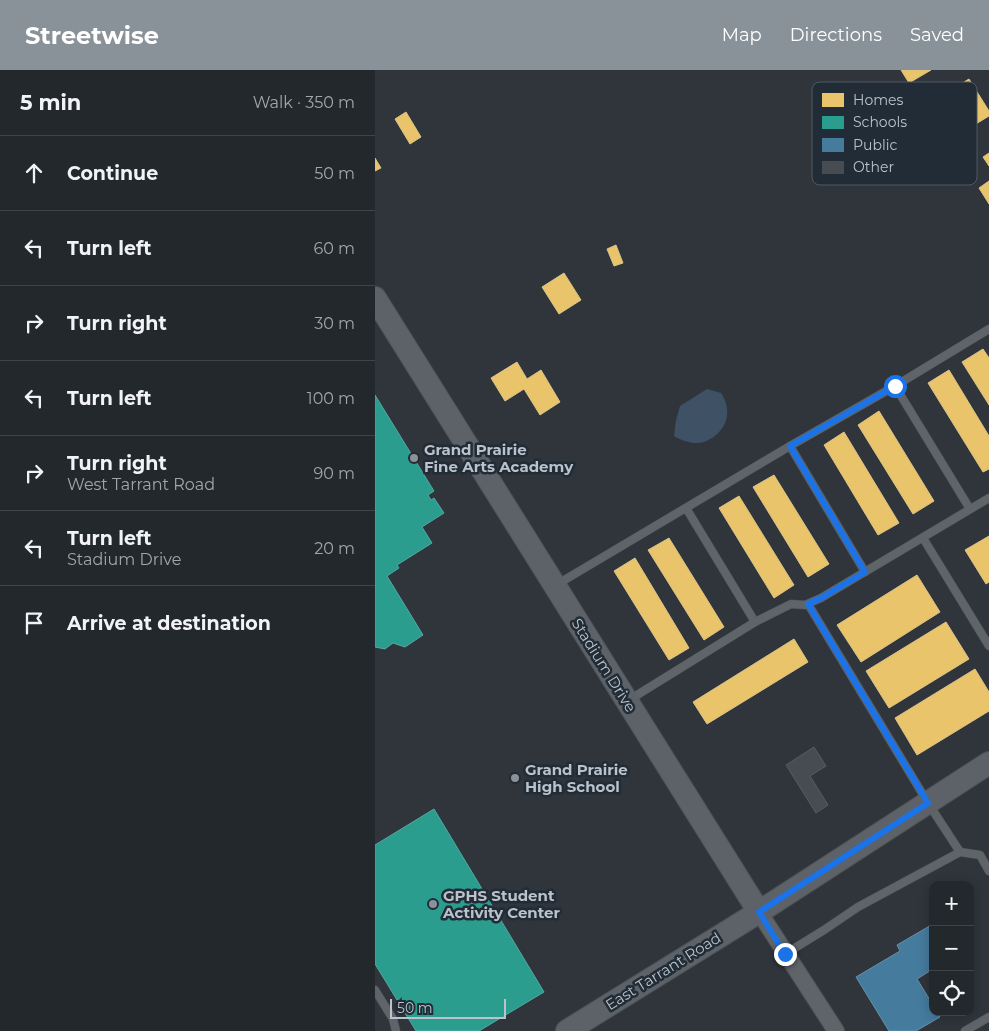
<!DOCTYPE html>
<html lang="en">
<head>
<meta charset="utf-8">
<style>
  :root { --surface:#23282c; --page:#2b3034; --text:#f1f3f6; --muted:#a3a6a9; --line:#404448; --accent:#899199 }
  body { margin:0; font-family:Montserrat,sans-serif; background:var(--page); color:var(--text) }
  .controls { position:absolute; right:15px; bottom:15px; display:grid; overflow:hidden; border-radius:10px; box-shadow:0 2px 12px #0003 }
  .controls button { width:45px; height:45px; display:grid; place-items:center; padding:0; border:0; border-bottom:1px solid var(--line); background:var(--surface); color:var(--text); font:25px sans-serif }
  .scale { position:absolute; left:15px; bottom:12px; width:116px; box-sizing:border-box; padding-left:5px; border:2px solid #bac2cb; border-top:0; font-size:14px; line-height:18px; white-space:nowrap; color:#bac2cb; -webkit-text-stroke:4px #212c36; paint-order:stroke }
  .stop { position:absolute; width:15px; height:15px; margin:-11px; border:4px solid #1a73e8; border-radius:50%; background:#fff }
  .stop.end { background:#1a73e8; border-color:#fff; box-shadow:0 1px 5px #0008 }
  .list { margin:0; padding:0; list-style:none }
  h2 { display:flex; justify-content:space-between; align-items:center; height:65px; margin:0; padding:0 20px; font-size:21px }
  h2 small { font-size:16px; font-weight:400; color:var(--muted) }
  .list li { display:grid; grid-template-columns:32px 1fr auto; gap:15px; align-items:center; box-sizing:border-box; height:75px; padding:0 20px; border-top:1px solid var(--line) }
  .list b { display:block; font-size:19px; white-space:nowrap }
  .list p { margin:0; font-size:16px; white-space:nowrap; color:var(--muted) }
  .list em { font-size:16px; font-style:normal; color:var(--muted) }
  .icon { flex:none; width:28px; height:28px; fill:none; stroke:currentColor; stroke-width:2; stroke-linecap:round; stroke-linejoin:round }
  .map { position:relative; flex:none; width:614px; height:961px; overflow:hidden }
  header { display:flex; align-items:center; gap:30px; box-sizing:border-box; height:70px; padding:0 25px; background:var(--accent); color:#fff }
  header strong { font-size:24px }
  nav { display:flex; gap:28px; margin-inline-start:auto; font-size:18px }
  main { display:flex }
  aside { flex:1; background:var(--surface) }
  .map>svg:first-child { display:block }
  .water { fill:#3e5165 }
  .homes { fill:#e9c46a; stroke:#dbc387 }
  .schools { fill:#2a9d8f; stroke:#55a8a1 }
  .public { fill:#457b9d; stroke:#6890ab }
  .building { fill:#474c52; stroke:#575c63 }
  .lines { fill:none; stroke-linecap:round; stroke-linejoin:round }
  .lane-casing { stroke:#4c5156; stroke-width:9 }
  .street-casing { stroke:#4c5156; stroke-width:18 }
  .secondary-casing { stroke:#4c5156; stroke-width:24 }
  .lane { stroke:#5f6469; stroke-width:8 }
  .street { stroke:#5f6469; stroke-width:16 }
  .secondary { stroke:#5d6268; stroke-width:22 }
  .route { stroke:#1a73e8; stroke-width:6 }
  .poi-dot { fill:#899199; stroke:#212c36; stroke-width:2 }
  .labels { text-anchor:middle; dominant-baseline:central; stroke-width:5; stroke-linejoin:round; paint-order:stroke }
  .poi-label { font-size:15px; font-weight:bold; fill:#bac2cb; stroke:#212c36; text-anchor:start }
  .street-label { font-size:15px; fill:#bac2cb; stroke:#212c36 }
  .key { fill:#212c36; stroke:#4f5963; stroke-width:1 }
  .key-label { font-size:14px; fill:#bac2cb }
</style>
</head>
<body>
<header>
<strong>Streetwise</strong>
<nav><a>Map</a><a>Directions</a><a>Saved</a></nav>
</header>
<main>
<aside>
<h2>5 min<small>Walk · 350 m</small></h2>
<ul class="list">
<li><svg class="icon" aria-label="ahead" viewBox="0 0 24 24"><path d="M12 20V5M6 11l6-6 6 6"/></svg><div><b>Continue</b></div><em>50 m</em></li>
<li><svg class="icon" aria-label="left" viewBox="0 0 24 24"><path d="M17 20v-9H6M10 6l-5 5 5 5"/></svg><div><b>Turn left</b></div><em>60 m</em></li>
<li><svg class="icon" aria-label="right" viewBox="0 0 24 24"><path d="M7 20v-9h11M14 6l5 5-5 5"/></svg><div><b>Turn right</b></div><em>30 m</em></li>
<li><svg class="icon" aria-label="left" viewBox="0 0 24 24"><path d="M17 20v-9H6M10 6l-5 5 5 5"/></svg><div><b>Turn left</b></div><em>100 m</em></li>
<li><svg class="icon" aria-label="right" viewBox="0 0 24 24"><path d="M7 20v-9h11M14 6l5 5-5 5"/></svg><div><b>Turn right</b><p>West Tarrant Road</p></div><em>90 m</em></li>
<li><svg class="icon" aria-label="left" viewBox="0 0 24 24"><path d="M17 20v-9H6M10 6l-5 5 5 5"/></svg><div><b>Turn left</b><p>Stadium Drive</p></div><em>20 m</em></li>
<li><svg class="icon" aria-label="arrive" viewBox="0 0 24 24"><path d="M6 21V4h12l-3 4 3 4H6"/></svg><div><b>Arrive at destination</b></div></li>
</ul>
</aside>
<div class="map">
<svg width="614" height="961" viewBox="0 0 614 961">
  <rect width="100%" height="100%" fill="#2f353b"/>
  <path class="water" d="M332 319 346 323C348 326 350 330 351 334 356 351 345 366 329 372 320 375 307 371 299 366L301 350 305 336Z"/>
  <g class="homes">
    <polygon points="526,0 556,0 534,13"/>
    <polygon points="594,9 614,41 614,46 581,66 559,30"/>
    <polygon points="31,42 46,67 35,74 20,49"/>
    <polygon points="614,83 614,96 608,87"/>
    <polygon points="0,88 6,98 0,101"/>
    <polygon points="614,111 614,134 604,118"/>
    <polygon points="241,175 248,193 239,196 232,179"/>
    <polygon points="189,203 206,230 184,244 167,217"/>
    <polygon points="608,279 614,288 614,335 587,292"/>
    <polygon points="142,292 152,309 166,300 185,332 165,345 149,319 130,331 116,308"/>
    <polygon points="574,300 614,366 614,399 608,402 553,313"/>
    <polygon points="504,341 559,431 538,444 483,355"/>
    <polygon points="469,362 524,453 503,465 449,375"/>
    <polygon points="399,405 454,494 433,507 378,417"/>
    <polygon points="364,426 419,515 399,528 344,438"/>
    <polygon points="614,466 614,512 611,514 590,480"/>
    <polygon points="294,468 349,557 329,570 273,480"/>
    <polygon points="260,488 314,578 294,590 239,501"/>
    <polygon points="542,505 565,542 486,592 462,555"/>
    <polygon points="571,552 594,589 514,638 491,601"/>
    <polygon points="419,569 433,592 332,654 318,632"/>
    <polygon points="600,599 614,622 614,641 542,685 520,648"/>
  </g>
  <g class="schools">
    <polygon points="0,325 59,421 53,425 56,430 59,428 69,443 47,457 57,473 22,495 24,498 12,506 48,565 30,577 18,573 10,579 0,577"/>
    <polygon points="59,739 169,922 104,961 41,961 0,894 0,775"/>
  </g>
  <polygon class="public" points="558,854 558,899 542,909 558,935 558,942 562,942 565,947 541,961 514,961 481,907 525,881 522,875"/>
  <polygon class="building" points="439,677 451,696 435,706 453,735 441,743 411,695"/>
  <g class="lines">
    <defs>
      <g id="lane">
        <polyline points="520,316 595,439"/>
        <polyline points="415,376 490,502"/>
        <polyline points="311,438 380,552"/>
        <polyline points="548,468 614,576"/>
        <polyline points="181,515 415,376 520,316 614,259"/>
        <polyline points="433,534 553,733 585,782"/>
        <polyline points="254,630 380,552 416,534 430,535 446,528 614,428"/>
        <polyline points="410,884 449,860 483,837 585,782 605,785 614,801"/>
        <polyline points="0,920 18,949 21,961"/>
        <polyline points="590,961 614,947"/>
      </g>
      <polyline id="street" points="384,842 461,961"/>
      <g id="secondary">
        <polyline points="0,228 384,842"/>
        <polyline points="192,961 384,842 614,693"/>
      </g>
    </defs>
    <use href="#lane" class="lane-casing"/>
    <use href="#street" class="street-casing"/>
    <use href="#secondary" class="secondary-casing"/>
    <use href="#lane" class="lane"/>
    <use href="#street" class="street"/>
    <use href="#secondary" class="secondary"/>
  </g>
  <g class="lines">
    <polyline class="route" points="410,884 384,842 553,733 433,534 446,528 490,502 415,376 520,316"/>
  </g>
  <g class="poi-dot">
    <circle cx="39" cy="388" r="5"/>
    <circle cx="140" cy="708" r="5"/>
    <circle cx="58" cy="834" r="5"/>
  </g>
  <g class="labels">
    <g class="poi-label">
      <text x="49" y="379">Grand Prairie<tspan x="49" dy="17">Fine Arts Academy</tspan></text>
      <text x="150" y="699">Grand Prairie<tspan x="150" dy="17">High School</tspan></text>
      <text x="68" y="825">GPHS Student<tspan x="68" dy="17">Activity Center</tspan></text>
    </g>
    <g class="street-label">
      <text transform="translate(229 595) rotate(58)">Stadium Drive</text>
      <text transform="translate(288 901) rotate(-32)">East Tarrant Road</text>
    </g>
  </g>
  <rect x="437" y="12" width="165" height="103" rx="8" class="key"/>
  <rect x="447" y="23" width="22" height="14" fill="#e9c46a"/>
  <rect x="447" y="46" width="22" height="13" fill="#2a9d8f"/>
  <rect x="447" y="68" width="22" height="14" fill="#457b9d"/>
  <rect x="447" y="91" width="22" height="13" fill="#474c52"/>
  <g class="key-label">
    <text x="478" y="35">Homes</text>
    <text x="478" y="57">Schools</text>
    <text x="478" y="80">Public</text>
    <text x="478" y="102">Other</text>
  </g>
</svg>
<div class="controls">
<button>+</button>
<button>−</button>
<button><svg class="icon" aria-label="locate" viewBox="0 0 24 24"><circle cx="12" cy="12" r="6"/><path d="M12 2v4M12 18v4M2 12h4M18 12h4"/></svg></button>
</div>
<div class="scale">50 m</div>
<div class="stop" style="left:520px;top:316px"></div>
<div class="stop end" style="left:410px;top:884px"></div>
</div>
</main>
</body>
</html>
